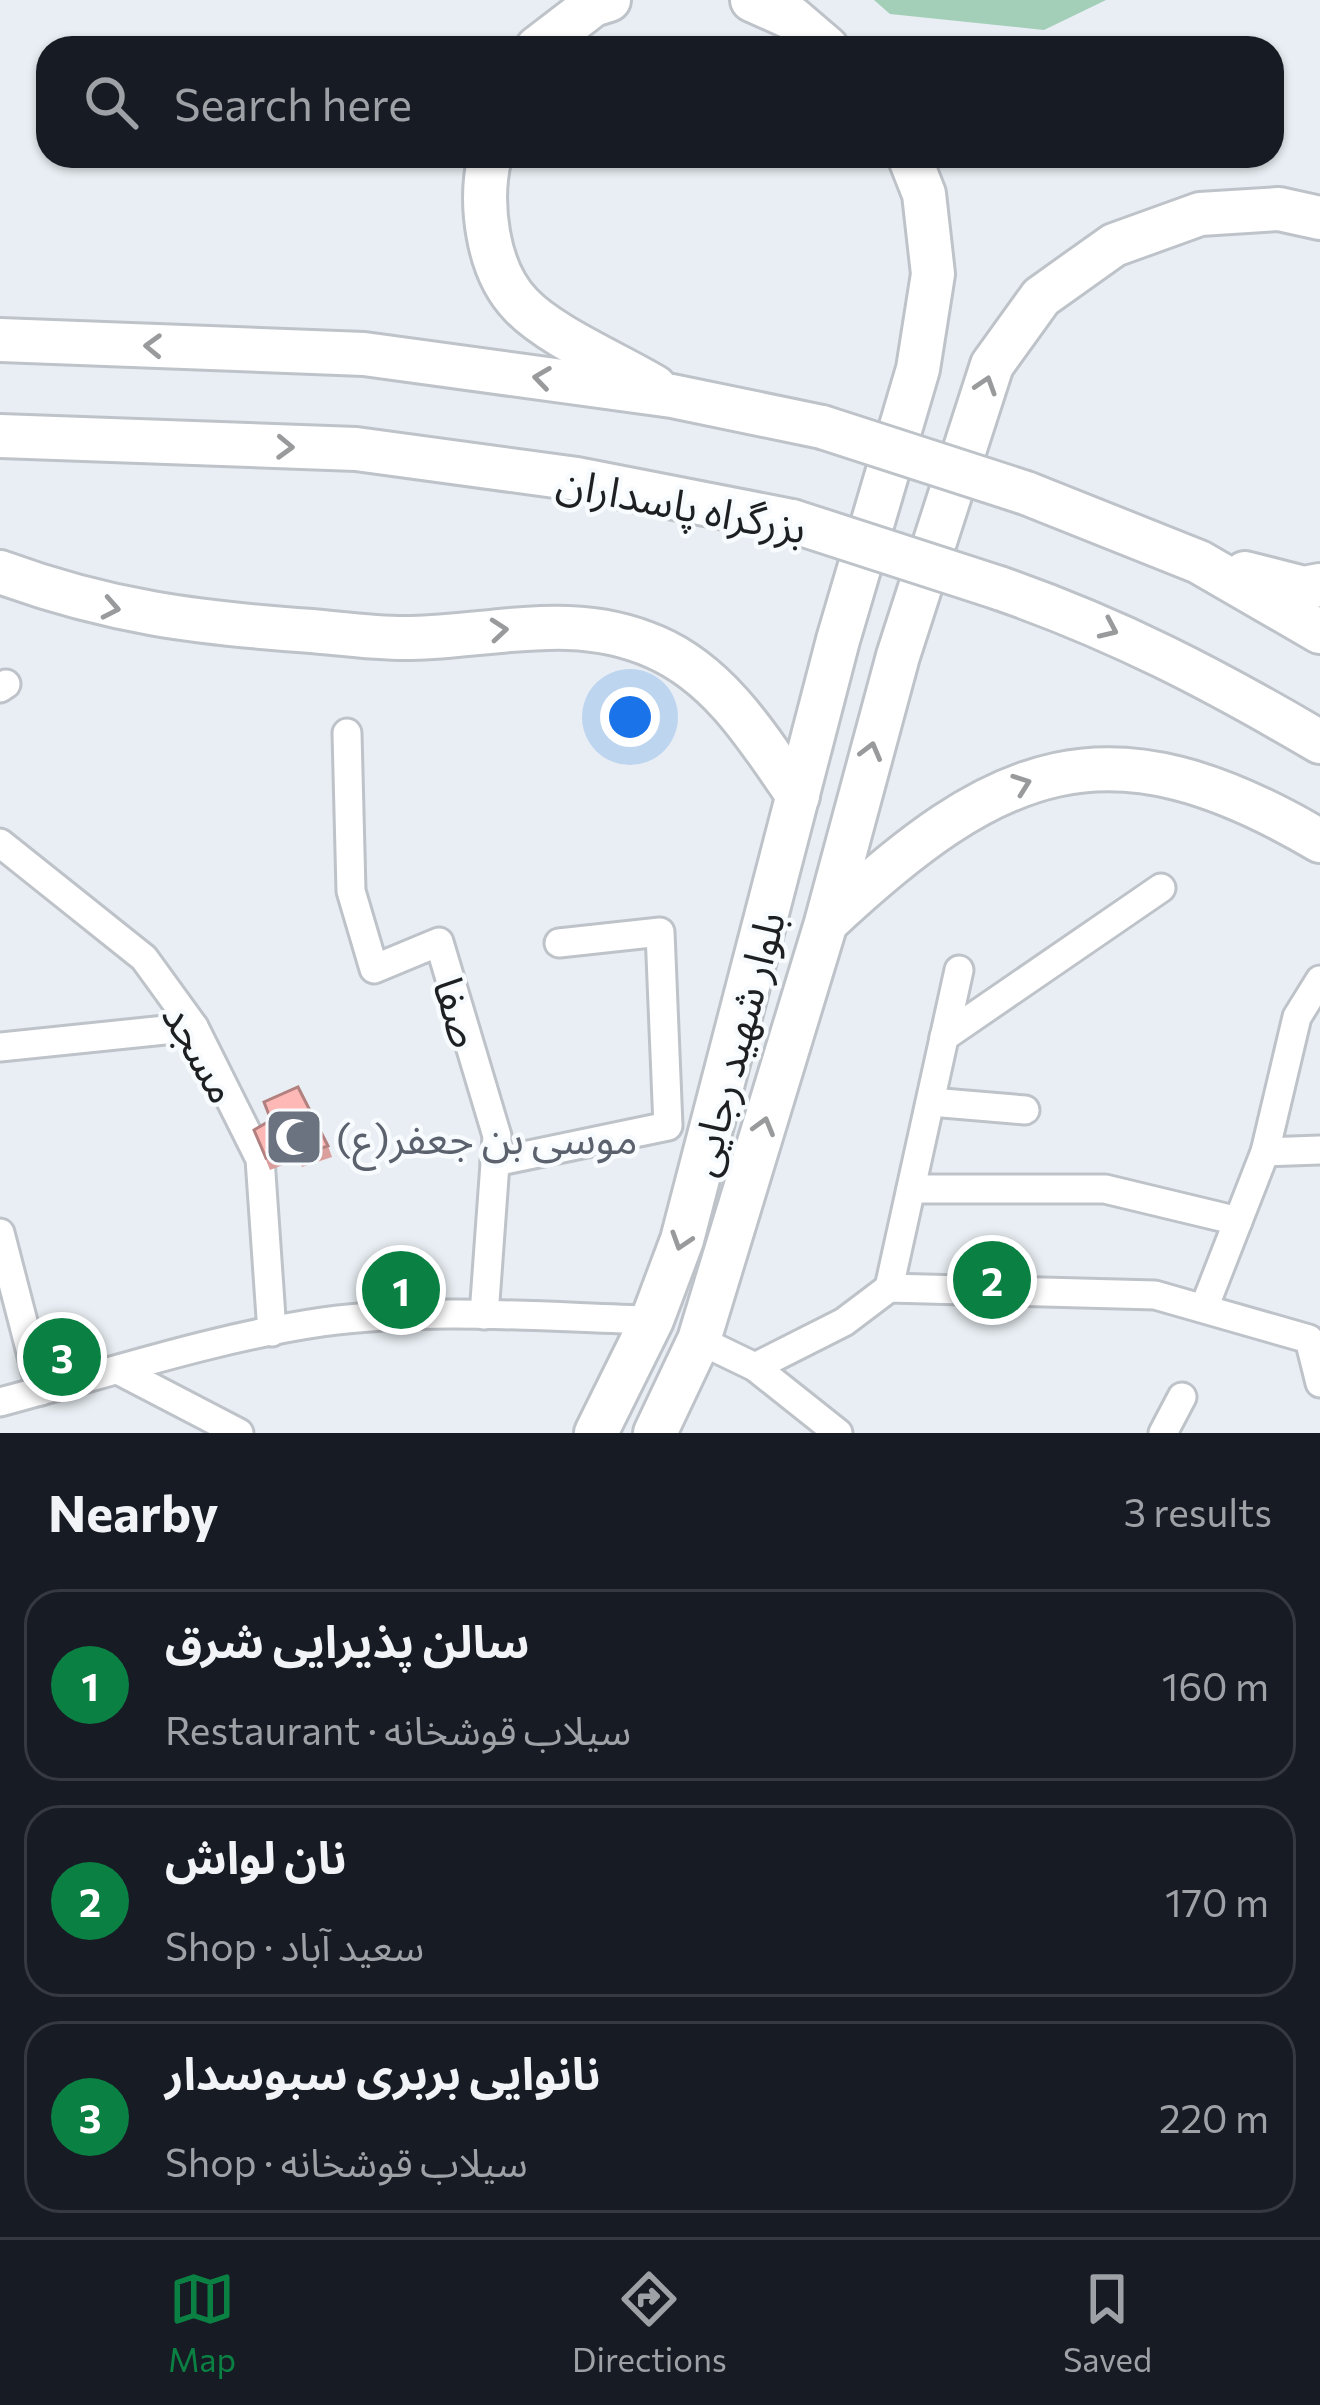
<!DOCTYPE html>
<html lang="en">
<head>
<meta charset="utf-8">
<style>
  :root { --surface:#171b24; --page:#20242c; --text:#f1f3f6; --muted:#9ea1a6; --line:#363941; --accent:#0b8043 }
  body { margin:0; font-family:Commissioner,"Noto Sans Arabic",sans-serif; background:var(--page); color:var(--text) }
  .you { position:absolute; left:630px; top:717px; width:42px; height:42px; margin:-30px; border:9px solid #fff; border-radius:50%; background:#1a73e8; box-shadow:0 0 0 18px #1a73e833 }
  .badge { display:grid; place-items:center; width:78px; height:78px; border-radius:50%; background:var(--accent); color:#fff; font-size:39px; font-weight:700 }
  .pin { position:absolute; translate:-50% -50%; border:6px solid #fff; box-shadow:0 3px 12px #0006 }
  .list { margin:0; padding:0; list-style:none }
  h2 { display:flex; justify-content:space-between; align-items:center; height:156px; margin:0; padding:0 48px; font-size:51px }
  h2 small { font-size:39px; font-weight:400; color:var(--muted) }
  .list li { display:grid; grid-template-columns:78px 1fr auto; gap:36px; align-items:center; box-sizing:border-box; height:192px; margin:0 24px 24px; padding:0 24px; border:3px solid var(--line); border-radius:36px }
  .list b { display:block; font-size:45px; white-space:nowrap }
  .list p { margin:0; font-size:39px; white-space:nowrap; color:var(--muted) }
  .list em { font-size:39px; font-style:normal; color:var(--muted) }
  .icon { flex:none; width:66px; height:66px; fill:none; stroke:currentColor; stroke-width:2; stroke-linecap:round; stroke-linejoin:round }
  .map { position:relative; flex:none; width:1320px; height:1433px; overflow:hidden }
  .search { position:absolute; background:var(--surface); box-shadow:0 3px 9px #0004; left:36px; right:36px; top:36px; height:132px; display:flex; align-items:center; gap:30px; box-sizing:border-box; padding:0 42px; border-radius:36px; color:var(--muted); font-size:45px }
  .sheet { height:804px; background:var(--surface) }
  nav { display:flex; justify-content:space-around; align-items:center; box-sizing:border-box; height:168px; border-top:3px solid var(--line); background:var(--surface); font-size:33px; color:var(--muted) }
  nav a { display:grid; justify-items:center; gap:6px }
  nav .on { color:var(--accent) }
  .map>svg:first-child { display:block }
  .green { fill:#a3ceb8 }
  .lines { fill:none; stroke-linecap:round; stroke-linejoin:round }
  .minor-casing { stroke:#bec3c9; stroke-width:33 }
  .highway-casing { stroke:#bec3c9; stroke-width:48 }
  .minor { stroke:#fff; stroke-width:27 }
  .highway { stroke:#fff; stroke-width:42 }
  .highway-bridge-casing { stroke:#bec3c9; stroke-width:48; stroke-linecap:butt }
  .highway-bridge { stroke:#fff; stroke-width:42 }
  .wall { fill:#da9e9c }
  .building { fill:#feb8b5; stroke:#b2817f; stroke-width:3 }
  .oneway { stroke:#999a9b }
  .labels { text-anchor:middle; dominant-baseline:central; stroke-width:9; stroke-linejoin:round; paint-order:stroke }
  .street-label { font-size:42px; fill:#1d1f21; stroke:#f7fbfe }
  .worship-label { font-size:42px; fill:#5b616d; stroke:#f7fbfe; text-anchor:start }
</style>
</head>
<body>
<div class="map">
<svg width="1320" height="1433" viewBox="0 0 1320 1433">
  <rect width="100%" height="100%" fill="#e8eef3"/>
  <polygon class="green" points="874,0 1106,0 1044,30 890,14"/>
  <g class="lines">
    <defs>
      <g id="minor">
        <polyline points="0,688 6,684"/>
        <polyline points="347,733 351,891 374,969 439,942 497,1136 484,1315"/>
        <polyline points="0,843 144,958 194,1027 260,1159 272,1332"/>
        <polyline points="944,1037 1161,888"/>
        <polyline points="0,1047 194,1027"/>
        <polyline points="931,1102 1025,1110"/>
        <polyline points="1265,1152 1320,1150"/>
        <polyline points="495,1162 668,1126 660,932 559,943"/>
        <polyline points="911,1189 1105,1189 1238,1221"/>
        <polyline points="0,1233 41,1391"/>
        <polyline points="889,1288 959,970"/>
        <polyline points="1204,1308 1265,1152 1297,1017 1320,980"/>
        <polyline points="699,1340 755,1367 838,1433"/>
        <polyline points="755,1367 844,1322 889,1288 1155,1295 1309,1339 1320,1383"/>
        <polyline points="118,1370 239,1433"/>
        <path d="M0 1402C106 1374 213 1338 322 1322 431 1307 542 1317 652 1320"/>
        <polyline points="1163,1433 1182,1397"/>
      </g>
      <g id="highway">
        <polyline points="752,0 792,18 827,48"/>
        <polyline points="537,48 593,5 609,0"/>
        <path d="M490 156C479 201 486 269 521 305 550 336 617 364 655 387"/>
        <polyline points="0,340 364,354 672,396 822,427"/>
        <polyline points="0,436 356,449 577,479 792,521"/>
        <polyline points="1026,493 1199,562 1320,632"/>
        <path d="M0 572C109 612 197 623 312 631 345 634 379 639 412 638 495 636 575 611 655 647 720 675 759 739 798 796"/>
        <polyline points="1245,573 1304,588 1320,585"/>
        <path d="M999 588C1117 629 1213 679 1320 742"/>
        <path d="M827 922C997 763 1107 715 1320 841"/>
        <polyline points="596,1433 652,1320 682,1240 838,640 918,369 933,274 924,194 909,156"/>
        <polyline points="655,1433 699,1340 826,923 898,656 992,365 1041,297 1114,245 1200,214 1279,209 1320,218"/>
      </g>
    </defs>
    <use href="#minor" class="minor-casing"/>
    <use href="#highway" class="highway-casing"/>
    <use href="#minor" class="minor"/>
    <use href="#highway" class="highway"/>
    <defs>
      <g id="highway-bridge">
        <polyline points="822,427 1026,493"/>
        <polyline points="792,521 999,588"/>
      </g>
    </defs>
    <use href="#highway-bridge" class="highway-bridge-casing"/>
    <use href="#highway-bridge" class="highway-bridge"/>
  </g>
  <polygon class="wall" points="254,1130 328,1146 332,1157 302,1167 299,1159 270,1170"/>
  <polygon class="building" points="298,1087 328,1146 298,1156 296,1147 266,1158 254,1130 271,1120 264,1102"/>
  <defs><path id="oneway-chevron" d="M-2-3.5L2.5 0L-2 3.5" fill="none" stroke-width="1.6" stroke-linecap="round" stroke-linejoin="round" transform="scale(3)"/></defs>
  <g class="oneway">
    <use href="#oneway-chevron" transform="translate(153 346) rotate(-178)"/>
    <use href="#oneway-chevron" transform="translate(542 378) rotate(-172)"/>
    <use href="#oneway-chevron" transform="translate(986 385) rotate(-72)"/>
    <use href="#oneway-chevron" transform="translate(285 447) rotate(2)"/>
    <use href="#oneway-chevron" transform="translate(111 608) rotate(11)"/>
    <use href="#oneway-chevron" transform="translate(1109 629) rotate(24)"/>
    <use href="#oneway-chevron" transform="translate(499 630) rotate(-5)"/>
    <use href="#oneway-chevron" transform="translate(871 751) rotate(-75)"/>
    <use href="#oneway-chevron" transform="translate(1022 784) rotate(-20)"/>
    <use href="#oneway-chevron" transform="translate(764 1126) rotate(-74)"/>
    <use href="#oneway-chevron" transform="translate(681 1241) rotate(108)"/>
  </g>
  <defs>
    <symbol id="mosque-square" viewBox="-11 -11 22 22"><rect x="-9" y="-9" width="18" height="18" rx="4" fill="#6b7280" stroke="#f7fbfe"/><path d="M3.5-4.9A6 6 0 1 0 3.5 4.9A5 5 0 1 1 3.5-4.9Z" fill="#fff"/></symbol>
  </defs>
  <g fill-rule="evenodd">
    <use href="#mosque-square" x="261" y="1104" width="66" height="66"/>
  </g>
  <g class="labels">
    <g class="street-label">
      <text transform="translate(682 503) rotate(11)">بزرگراه پاسداران</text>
      <text transform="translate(459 1012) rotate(73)">صفا</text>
      <text transform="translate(734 1043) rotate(-75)">بلوار شهید رجایی</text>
      <text transform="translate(202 1052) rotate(60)">مسجد</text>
    </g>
    <g class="worship-label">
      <text x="336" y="1137">موسی بن جعفر(ع)</text>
    </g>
  </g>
</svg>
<div class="you"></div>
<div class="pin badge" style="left:401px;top:1290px">1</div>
<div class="pin badge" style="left:992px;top:1280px">2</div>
<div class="pin badge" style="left:62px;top:1357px">3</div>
<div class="search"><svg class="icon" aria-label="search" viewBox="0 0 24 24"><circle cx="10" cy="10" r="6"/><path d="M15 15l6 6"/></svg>Search here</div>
</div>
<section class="sheet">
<h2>Nearby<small>3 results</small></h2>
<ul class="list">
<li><span class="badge">1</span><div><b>سالن پذیرایی شرق</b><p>Restaurant · سیلاب قوشخانه</p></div><em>160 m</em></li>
<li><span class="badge">2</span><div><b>نان لواش</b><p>Shop · سعید آباد</p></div><em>170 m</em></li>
<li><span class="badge">3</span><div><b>نانوایی بربری سبوسدار</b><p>Shop · سیلاب قوشخانه</p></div><em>220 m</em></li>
</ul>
</section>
<nav>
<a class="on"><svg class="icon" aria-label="map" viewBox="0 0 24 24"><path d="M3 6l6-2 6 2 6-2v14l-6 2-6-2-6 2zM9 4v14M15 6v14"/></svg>Map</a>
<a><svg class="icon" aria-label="directions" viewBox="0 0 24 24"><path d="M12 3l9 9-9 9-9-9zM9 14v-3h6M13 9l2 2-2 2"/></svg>Directions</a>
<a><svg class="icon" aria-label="saved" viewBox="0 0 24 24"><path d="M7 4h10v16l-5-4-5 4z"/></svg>Saved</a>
</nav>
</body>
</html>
